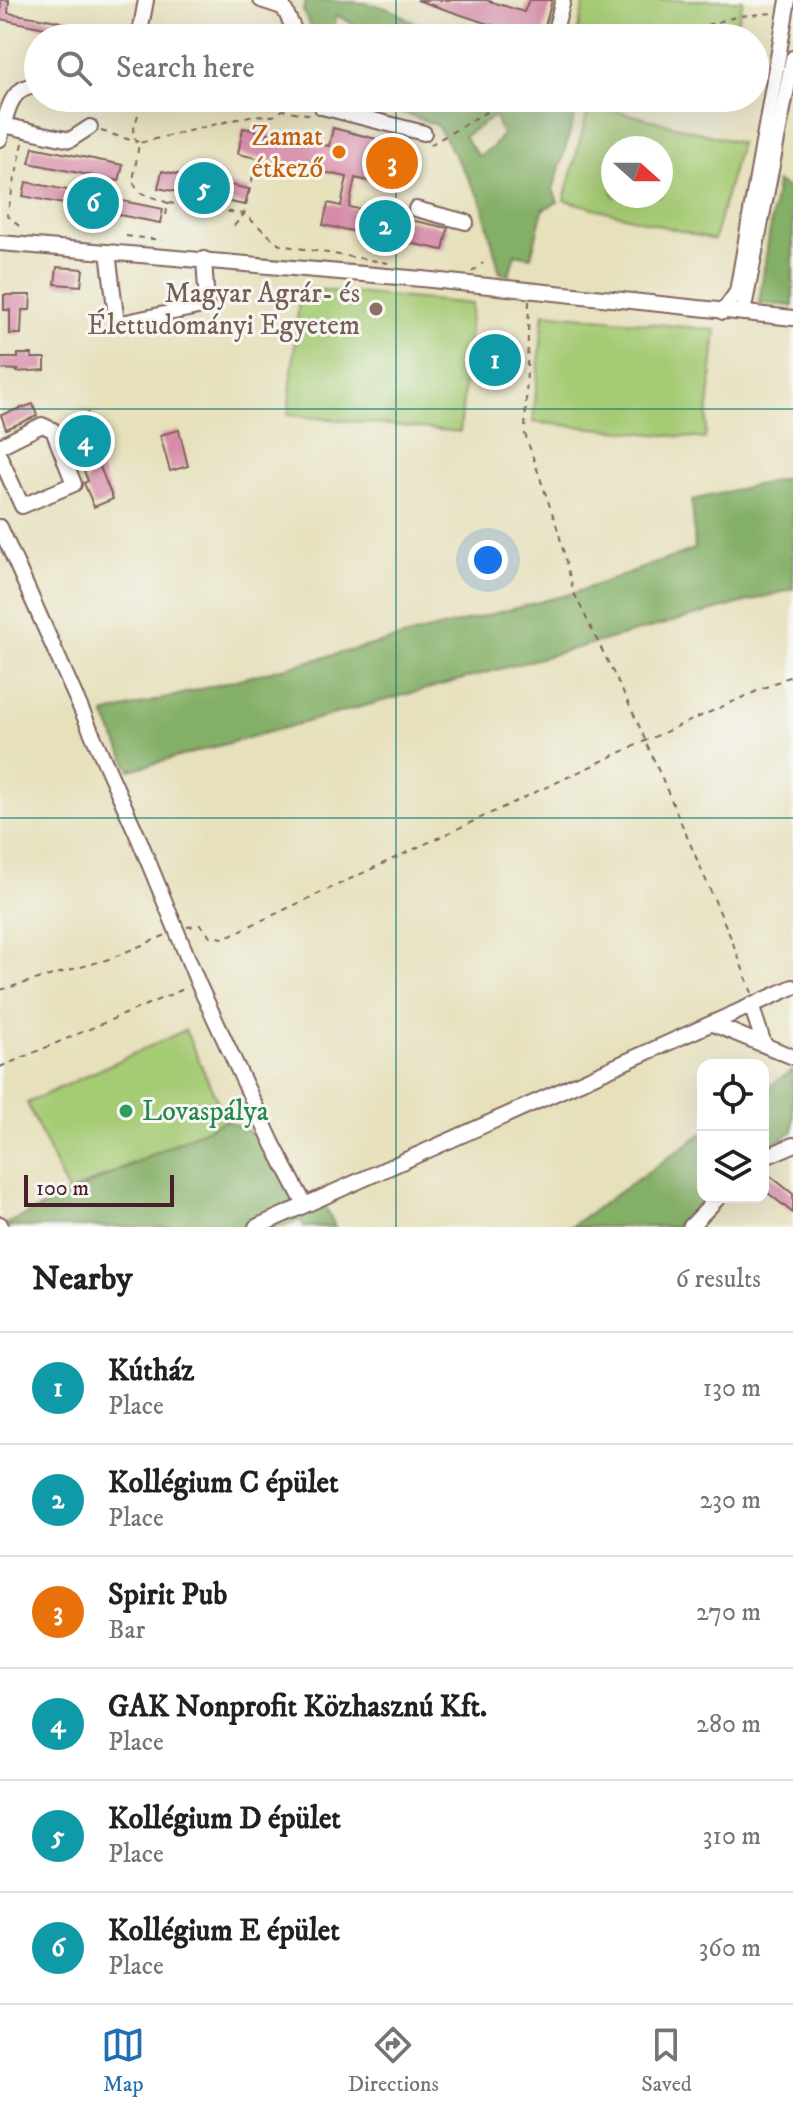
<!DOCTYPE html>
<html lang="en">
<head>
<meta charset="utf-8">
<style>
  :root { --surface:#fff; --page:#f2f2f2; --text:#202124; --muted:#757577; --line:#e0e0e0; --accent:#1f6fb2 }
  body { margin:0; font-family:"IM FELL DW Pica",serif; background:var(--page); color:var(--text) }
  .controls { position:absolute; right:24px; bottom:24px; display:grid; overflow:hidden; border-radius:16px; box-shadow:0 8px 32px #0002 }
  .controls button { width:72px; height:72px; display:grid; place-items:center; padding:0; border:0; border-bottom:2px solid var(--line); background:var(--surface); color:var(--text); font:40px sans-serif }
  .compass { position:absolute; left:601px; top:136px; width:72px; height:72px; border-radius:50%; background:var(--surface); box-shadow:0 8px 32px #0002; rotate:111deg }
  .scale { position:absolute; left:24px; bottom:20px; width:150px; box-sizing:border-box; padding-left:8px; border:4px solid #4a1f2b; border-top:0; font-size:22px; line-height:28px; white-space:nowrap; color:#4a1f2b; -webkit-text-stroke:6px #f6f6f2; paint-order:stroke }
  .you { position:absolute; left:488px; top:560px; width:28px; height:28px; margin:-20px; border:6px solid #fff; border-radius:50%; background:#1a73e8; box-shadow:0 0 0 12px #1a73e833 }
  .badge { display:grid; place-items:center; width:52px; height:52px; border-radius:50%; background:var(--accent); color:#fff; font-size:26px; font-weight:700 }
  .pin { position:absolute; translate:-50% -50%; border:4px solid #fff; box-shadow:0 2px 8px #0006 }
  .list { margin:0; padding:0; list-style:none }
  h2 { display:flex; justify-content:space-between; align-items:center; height:104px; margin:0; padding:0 32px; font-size:34px }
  h2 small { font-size:26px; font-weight:400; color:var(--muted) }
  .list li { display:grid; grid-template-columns:52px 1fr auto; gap:24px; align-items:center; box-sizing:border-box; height:112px; padding:0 32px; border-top:2px solid var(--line) }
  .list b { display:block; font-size:30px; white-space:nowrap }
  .list p { margin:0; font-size:26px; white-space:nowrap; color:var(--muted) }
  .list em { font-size:26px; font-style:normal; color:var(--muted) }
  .icon { flex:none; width:44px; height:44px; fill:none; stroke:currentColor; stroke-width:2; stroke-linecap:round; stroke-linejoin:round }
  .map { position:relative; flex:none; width:793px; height:1227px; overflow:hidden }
  .search { position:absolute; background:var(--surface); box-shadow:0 8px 32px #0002; left:24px; right:24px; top:24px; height:88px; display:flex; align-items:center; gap:20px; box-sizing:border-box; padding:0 28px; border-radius:44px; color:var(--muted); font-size:30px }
  .sheet { height:776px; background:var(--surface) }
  nav { display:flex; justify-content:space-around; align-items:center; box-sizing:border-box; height:112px; border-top:2px solid var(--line); background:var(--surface); font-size:22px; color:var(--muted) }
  nav a { display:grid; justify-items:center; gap:4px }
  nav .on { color:var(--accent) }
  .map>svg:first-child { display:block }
  .green { fill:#a6cb75; stroke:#787550; stroke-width:2; fill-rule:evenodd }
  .forest { fill:#84af66; stroke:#676748; stroke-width:2; fill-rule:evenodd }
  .building { fill:#d78ba8 }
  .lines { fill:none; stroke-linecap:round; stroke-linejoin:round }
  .minor-casing { stroke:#81635d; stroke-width:18 }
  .path { stroke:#81635d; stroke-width:2; stroke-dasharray:6 6; stroke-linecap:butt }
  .minor { stroke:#fff; stroke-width:14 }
  .grid { fill:none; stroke:#0f766e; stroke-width:2; stroke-opacity:0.55 }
  .food-dot { fill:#e8710a; stroke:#f6f6f2; stroke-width:3 }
  .education-dot { fill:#8d6e63; stroke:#f6f6f2; stroke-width:3 }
  .leisure-dot { fill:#2e9e5b; stroke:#f6f6f2; stroke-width:3 }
  .labels { text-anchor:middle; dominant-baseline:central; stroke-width:6; stroke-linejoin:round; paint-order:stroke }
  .food-label { font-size:28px; fill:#c56008; stroke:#f6f6f2; text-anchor:end }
  .education-label { font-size:28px; fill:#785e54; stroke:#f6f6f2; text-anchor:end }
  .leisure-label { font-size:28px; fill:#27864d; stroke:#f6f6f2; text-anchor:start }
</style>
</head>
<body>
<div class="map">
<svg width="793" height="1227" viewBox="0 0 793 1227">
  <rect width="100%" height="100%" fill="#f6f6f2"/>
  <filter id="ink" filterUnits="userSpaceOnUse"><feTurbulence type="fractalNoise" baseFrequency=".0125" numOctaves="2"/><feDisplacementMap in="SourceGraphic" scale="16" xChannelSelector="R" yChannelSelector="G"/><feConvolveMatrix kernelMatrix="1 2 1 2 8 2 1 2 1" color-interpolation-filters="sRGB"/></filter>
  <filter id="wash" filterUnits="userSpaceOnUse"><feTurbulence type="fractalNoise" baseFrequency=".006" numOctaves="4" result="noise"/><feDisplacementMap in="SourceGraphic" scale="32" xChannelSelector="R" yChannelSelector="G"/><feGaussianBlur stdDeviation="1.8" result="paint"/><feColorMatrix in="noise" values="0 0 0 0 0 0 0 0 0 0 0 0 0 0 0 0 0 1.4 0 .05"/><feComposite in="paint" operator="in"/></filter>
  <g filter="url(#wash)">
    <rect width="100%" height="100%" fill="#e6e0bb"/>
    <g class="green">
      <polygon points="585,0 743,0 733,38 576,38"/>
      <path d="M590 104 740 143 714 240 564 200ZM613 148H661V196H613Z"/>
      <polygon points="300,288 472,304 460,432 288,415"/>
      <polygon points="544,313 716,330 705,439 533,422"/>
      <polygon points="185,1030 226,1120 68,1193 27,1103"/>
    </g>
    <g class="forest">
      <path d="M306 0C332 0 390 0 407 20L471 38H381L336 15 334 38H316L303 11Z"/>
      <path d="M362 98H580L553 190 558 202 543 209 531 257 515 254 509 275 500 273 481 200 437 125ZM495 116 502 135 493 147 478 156 464 136Z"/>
      <polygon points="777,182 793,191 793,306 759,303"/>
      <polygon points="782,479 793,480 793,589 130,770 104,714 574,593 695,549 692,500"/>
      <polygon points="793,1070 793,1131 763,1150 763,1091"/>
      <polygon points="226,1120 273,1144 305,1205 322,1198 335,1227 304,1227 301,1220 284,1227 0,1227"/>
      <polygon points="703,1133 703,1197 707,1197 676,1227 570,1227"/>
    </g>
    <g id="blocks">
      <g class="building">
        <polygon points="1,0 9,0 8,13 52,20 116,35 115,38 48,38 50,29 0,19"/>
        <polygon points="417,0 486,0 524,12 529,0 552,0 542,38 530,38"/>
        <polygon points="243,128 329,146 333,128 400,145 391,186 355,178 349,207 448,228 443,250 323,225 328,203 341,206 347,177 238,154"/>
        <polygon points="33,147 123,165 119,181 29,163"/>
        <polygon points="162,171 249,189 245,205 158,188"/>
        <polygon points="26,182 163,209 160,223 23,196"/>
        <polygon points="57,267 83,269 81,286 55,284"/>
        <polygon points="4,295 31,295 30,310 22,310 21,334 10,334 10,310 4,310"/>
        <polygon points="18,354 32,354 32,358 45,358 45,370 17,372 18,370 1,369 1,358 18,358"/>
        <polygon points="33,404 37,416 6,429 1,415"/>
        <polygon points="88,413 105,459 98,462 113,499 94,507 84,483 88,481 65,422"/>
        <polygon points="179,430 188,466 170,471 160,435"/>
        <polygon points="763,1170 793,1194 793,1213 763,1189"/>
      </g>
    </g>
  </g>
  <g filter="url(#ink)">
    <use href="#blocks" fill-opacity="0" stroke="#81635d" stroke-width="2"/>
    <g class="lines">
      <defs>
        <g id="minor">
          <polyline points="261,0 282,7"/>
          <polyline points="280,0 298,38"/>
          <polyline points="139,38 146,0"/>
          <polyline points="553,38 563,0"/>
          <polyline points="95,98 110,98"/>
          <polyline points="319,98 322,107 424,133"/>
          <polyline points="4,125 70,140 90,127"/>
          <path d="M0 139C6 117 9 85 38 85"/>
          <polyline points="416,209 466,222"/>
          <polyline points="0,243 422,279 793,318"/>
          <polyline points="108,252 117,324 207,305 204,259"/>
          <polyline points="723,312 737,292 788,0"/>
          <polyline points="743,313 793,58"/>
          <polyline points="0,446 42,425 53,430 74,484 22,506 0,457"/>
          <polyline points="0,527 139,839 198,983 273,1144 305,1205"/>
          <polyline points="751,1005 764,1044"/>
          <polyline points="713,1024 793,1057"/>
          <polyline points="763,1158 793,1145"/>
          <polyline points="0,1224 1,1227"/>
          <polyline points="256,1227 793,987"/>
          <polyline points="690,1227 719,1197"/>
        </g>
      </defs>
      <use href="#minor" class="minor-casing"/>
      <g class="path">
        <polyline points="660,38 739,16 773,13"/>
        <polyline points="101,131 137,142"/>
        <polyline points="138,142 132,135 143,98"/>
        <polyline points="430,145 510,98"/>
        <polyline points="168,203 244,214 280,245 394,264"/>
        <polyline points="166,215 168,203 139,192 133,182 139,143 254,115 273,116 283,110 313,115"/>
        <polyline points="19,226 7,215 23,143"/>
        <polyline points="234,226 244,214 253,176"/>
        <polyline points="126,236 162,240"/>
        <polyline points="472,272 483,263"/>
        <polyline points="529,301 525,434 558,530 574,593 637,721 731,938 752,993"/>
        <polyline points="187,927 201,925 210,936 224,938 645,741 793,675"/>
        <polyline points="0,990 109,959 166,935"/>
        <polyline points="0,1067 186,988"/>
      </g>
      <use href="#minor" class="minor"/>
    </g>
  </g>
  <path class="grid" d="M396 0V38M396 98V1227M0 409H793M0 818H793"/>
  <circle class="food-dot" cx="339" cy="152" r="8"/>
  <circle class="education-dot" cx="376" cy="309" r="8"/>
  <circle class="leisure-dot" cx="126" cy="1111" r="8"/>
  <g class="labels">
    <g class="food-label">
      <text x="323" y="136">Zamat<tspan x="323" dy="32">étkező</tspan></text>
    </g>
    <g class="education-label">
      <text x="360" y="293">Magyar Agrár- és<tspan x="360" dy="32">Élettudományi Egyetem</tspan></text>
    </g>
    <g class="leisure-label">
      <text x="142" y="1111">Lovaspálya</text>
    </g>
  </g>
</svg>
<div class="controls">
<button><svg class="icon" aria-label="locate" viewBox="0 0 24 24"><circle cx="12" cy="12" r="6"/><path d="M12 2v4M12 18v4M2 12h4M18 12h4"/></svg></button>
<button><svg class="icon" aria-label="layers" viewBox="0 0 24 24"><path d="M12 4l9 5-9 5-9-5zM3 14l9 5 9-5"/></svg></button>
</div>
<svg class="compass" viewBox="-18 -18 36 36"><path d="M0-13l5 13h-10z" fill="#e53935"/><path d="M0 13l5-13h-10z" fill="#757577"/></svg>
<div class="scale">100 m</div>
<div class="you"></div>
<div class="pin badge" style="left:495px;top:360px;background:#0f9aa8">1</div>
<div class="pin badge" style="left:385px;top:226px;background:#0f9aa8">2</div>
<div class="pin badge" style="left:392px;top:163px;background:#e8710a">3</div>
<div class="pin badge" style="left:85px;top:441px;background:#0f9aa8">4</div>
<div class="pin badge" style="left:204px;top:188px;background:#0f9aa8">5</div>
<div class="pin badge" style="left:93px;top:203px;background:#0f9aa8">6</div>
<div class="search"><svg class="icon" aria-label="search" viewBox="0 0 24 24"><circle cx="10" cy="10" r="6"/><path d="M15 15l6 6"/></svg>Search here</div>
</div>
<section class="sheet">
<h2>Nearby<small>6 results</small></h2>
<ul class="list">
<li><span class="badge" style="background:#0f9aa8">1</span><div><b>Kútház</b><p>Place</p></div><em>130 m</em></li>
<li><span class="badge" style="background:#0f9aa8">2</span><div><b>Kollégium C épület</b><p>Place</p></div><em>230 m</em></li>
<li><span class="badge" style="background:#e8710a">3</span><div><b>Spirit Pub</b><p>Bar</p></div><em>270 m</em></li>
<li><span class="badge" style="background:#0f9aa8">4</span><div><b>GAK Nonprofit Közhasznú Kft.</b><p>Place</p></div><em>280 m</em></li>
<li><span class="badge" style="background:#0f9aa8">5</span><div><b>Kollégium D épület</b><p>Place</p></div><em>310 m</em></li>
<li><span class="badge" style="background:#0f9aa8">6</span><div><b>Kollégium E épület</b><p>Place</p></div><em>360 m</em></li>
</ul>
</section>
<nav>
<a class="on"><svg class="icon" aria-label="map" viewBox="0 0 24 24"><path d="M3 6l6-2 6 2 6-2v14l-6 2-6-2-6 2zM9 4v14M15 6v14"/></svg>Map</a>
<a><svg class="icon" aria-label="directions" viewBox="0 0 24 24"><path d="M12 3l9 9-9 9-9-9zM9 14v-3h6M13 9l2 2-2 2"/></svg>Directions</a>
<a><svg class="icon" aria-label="saved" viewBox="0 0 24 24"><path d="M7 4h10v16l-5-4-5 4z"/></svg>Saved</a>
</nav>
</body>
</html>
